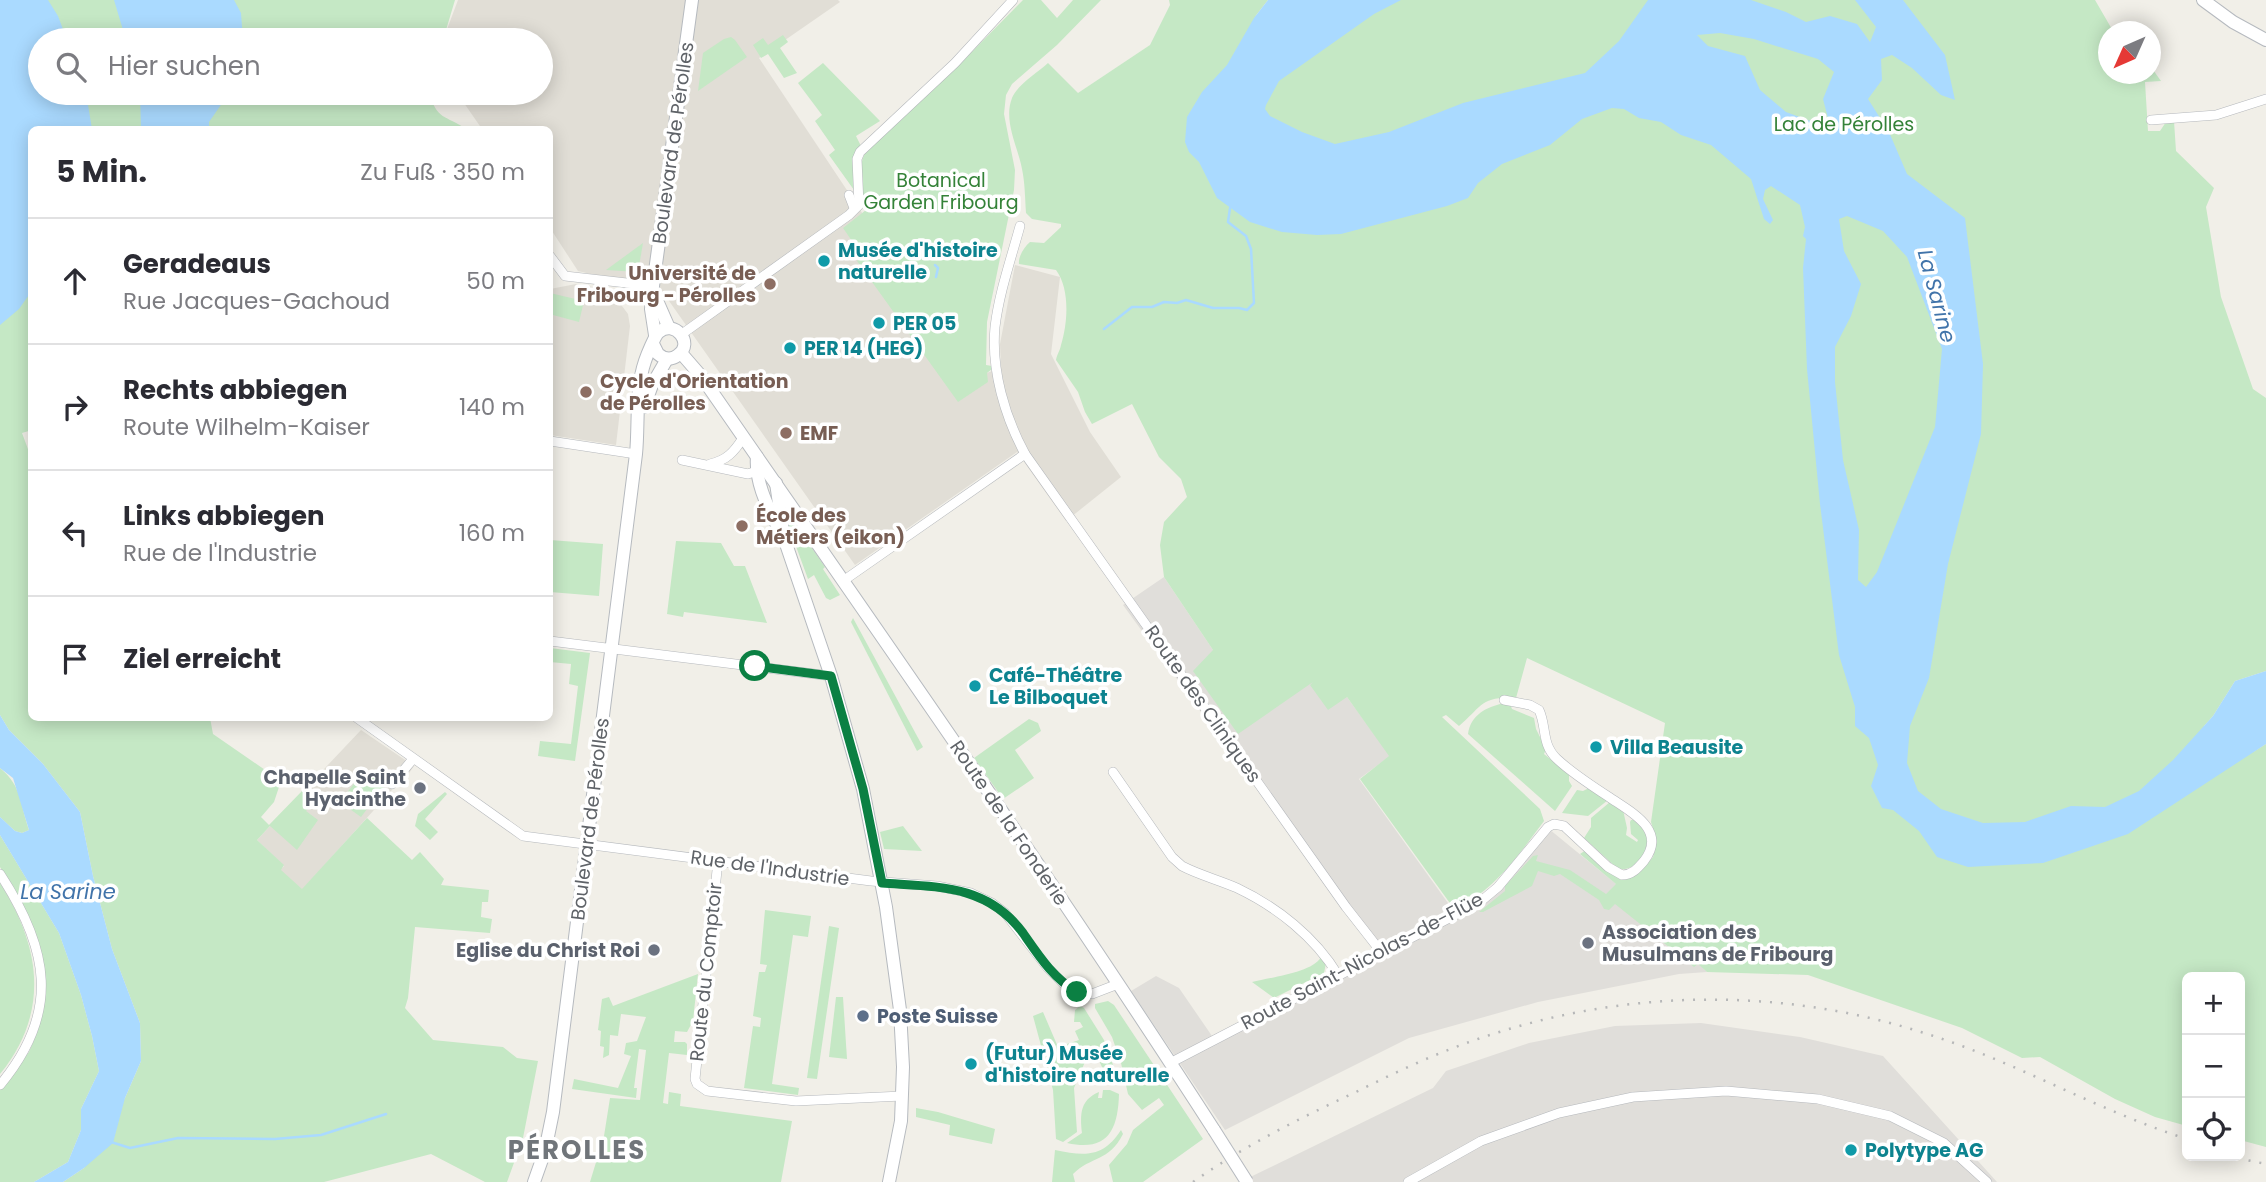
<!DOCTYPE html>
<html lang="de">
<head>
<meta charset="utf-8">
<style>
  :root { --surface:#fff; --page:#f2f2f3; --text:#2b2b33; --muted:#7c7c81; --line:#e1e1e2 }
  body { margin:0; font-family:Poppins,sans-serif; background:var(--page); color:var(--text) }
  .controls { position:absolute; right:21px; bottom:21px; display:grid; overflow:hidden; border-radius:10px; box-shadow:0 4px 18px #0003 }
  .controls button { width:63px; height:63px; display:grid; place-items:center; padding:0; border:0; border-bottom:2px solid var(--line); background:var(--surface); color:var(--text); font:35px sans-serif }
  .compass { position:absolute; left:2098px; top:21px; width:63px; height:63px; border-radius:50%; background:var(--surface); box-shadow:0 4px 18px #0003; rotate:225deg }
  .stop { position:absolute; width:21px; height:21px; margin:-16px; border:5px solid #0b8043; border-radius:50%; background:#fff }
  .stop.end { background:#0b8043; border-color:#fff; box-shadow:0 2px 7px #0008 }
  .list { margin:0; padding:0; list-style:none }
  h2 { display:flex; justify-content:space-between; align-items:center; height:91px; margin:0; padding:0 28px; font-size:30px }
  h2 small { font-size:23px; font-weight:400; color:var(--muted) }
  .list li { display:grid; grid-template-columns:46px 1fr auto; gap:21px; align-items:center; box-sizing:border-box; height:126px; padding:0 28px; border-top:2px solid var(--line) }
  .list b { display:block; font-size:26px; white-space:nowrap }
  .list p { margin:0; font-size:23px; white-space:nowrap; color:var(--muted) }
  .list em { font-size:23px; font-style:normal; color:var(--muted) }
  .icon { flex:none; width:38px; height:38px; fill:none; stroke:currentColor; stroke-width:2; stroke-linecap:round; stroke-linejoin:round }
  .map { position:relative; flex:none; width:2266px; height:1182px; overflow:hidden }
  .search { position:absolute; background:var(--surface); box-shadow:0 4px 18px #0003; left:28px; top:28px; width:525px; height:77px; display:flex; align-items:center; gap:18px; box-sizing:border-box; padding:0 24px; border-radius:38px; color:var(--muted); font-size:26px }
  .panel { position:absolute; background:var(--surface); box-shadow:0 4px 18px #0003; left:28px; top:126px; width:525px; height:595px; border-radius:10px }
  .map>svg:first-child { display:block }
  .industrial { fill:#e0deda }
  .education { fill:#e1ded6 }
  .green { fill:#c5e8c5 }
  .water { fill:#aadaff; fill-rule:evenodd }
  .lines { fill:none; stroke-linecap:round; stroke-linejoin:round }
  .stream { stroke:#aadaff; stroke-width:2.5 }
  .street-casing { stroke:#b5b8bc; stroke-width:10 }
  .secondary-casing { stroke:#b6babf; stroke-width:14 }
  .street { stroke:#fff; stroke-width:9 }
  .secondary { stroke:#fff; stroke-width:12 }
  .rail { stroke:#b6b7b8; stroke-width:2.5; stroke-dasharray:2 9; stroke-linecap:butt }
  .secondary-bridge-casing { stroke:#b6babf; stroke-width:14; stroke-linecap:butt }
  .secondary-bridge { stroke:#fff; stroke-width:12 }
  .route { stroke:#0b8043; stroke-width:9 }
  .culture-dot { fill:#0f9aa8; stroke:#fff; stroke-width:2.5 }
  .education-dot { fill:#8d6e63; stroke:#fff; stroke-width:2.5 }
  .worship-dot { fill:#6b7280; stroke:#fff; stroke-width:2.5 }
  .service-dot { fill:#5c6f8a; stroke:#fff; stroke-width:2.5 }
  .labels { text-anchor:middle; dominant-baseline:central; stroke-width:7; stroke-linejoin:round; paint-order:stroke }
  .park-label { font-size:19px; fill:#348238; stroke:#fff }
  .street-label { font-size:19px; fill:#5f6368; stroke:#fff }
  .culture-label { font-size:19px; font-weight:bold; fill:#0d838f; stroke:#fff; text-anchor:start }
  .education-label { font-size:19px; font-weight:bold; fill:#785e54; stroke:#fff; text-anchor:start }
  .worship-label { font-size:19px; font-weight:bold; fill:#5b616d; stroke:#fff; text-anchor:end }
  .service-label { font-size:19px; font-weight:bold; fill:#4e5e75; stroke:#fff; text-anchor:start }
  .water-label { font-size:21px; font-style:italic; fill:#4174aa; stroke:#fff }
  .district-label { font-size:26px; font-weight:bold; letter-spacing:2px; fill:#70757a; stroke:#fff }
</style>
</head>
<body>
<div class="map">
<svg width="2266" height="1182" viewBox="0 0 2266 1182">
  <rect width="100%" height="100%" fill="#f1efe8"/>
  <g class="industrial">
    <polygon points="1164,577 1213,650 1328,671 1390,756 1359,779 1458,917 1497,891 1549,829 1615,883 1707,972 1679,974 1538,1002 1409,1038 1225,1130 1131,991 1156,976 1179,988 1212,1036 1376,952 1123,605"/>
    <polygon points="1701,1023 1800,1037 1883,1056 1997,1182 1240,1182 1433,1088 1446,1071 1529,1043 1615,1026"/>
  </g>
  <g class="education">
    <polygon points="458,0 838,0 840,2 759,58 972,378 1001,368 1000,344 1015,265 1060,277 1051,354 1090,432 1121,477 1066,521 1017,452 855,565 662,291 578,271 550,228 550,130 482,129 457,93 541,93 541,40 443,40"/>
    <polygon points="576,284 604,289 619,302 628,314 630,326 616,445 550,435 550,289"/>
    <polygon points="361,730 414,766 402,783 400,781 302,890 280,870 284,866 257,840"/>
  </g>
  <g class="green">
    <path d="M0 0H455L443 40H40V93H430C436 120 446 115 466 129L32 130V430L22 433 32 460V718H210L213 734 281 781 274 802 261 817 269 825 302 791 314 803 306 811 318 820 297 850 270 826 257 840 284 865 281 870 302 889 367 818 412 860 420 852 444 879 441 885 489 890 488 902H482L481 917 492 919 490 933 415 927 408 998 405 1008 433 1040 503 1047 517 1058 538 1061 523 1138 507 1182H485L431 1154 324 1182H63L84 1168 125 1098 141 1061 140 1023 112 949 93 876 80 812 43 764 9 730 0 715Z"/>
    <path d="M1023 0H1041L1057 18 1073 0H1101L1057 45 1012 84 1006 95 1004 114 1015 170 1014 190 987 322 986 365 992 366V369L987 373 988 382 958 402 857 261 863 257 843 228 866 210C859 194 857 169 865 153L959 65Z"/>
    <path d="M1169 0H1268L1254 18 1272 0H2095L2113 31 2108 32V74H2150L2151 67 2161 81 2145 82 2148 131H2160L2166 122 2174 121 2176 151 2214 188 2206 207 2221 297 2253 389 2266 398V671L2235 681 2213 716 2204 726 2253 752 2266 744V1147L2240 1140V977H2187V1126L2155 1117 2115 1099 2040 1057 2022 1058 1962 1028 1808 975 1707 972 1698 964 1694 967 1615 904 1609 910 1604 909 1599 900 1560 874 1554 876 1538 871 1532 886 1483 912H1479L1505 891V886L1533 856 1538 855 1536 861 1570 870 1606 894 1616 884 1580 854 1586 850 1630 878 1640 872 1653 857 1657 841 1651 822 1665 723 1527 658 1516 698C1480 696 1482 707 1459 726L1446 715 1442 717 1540 809 1544 821C1522 850 1501 882 1468 902L1469 905 1453 913 1452 906 1360 779 1389 756 1347 697 1328 710 1310 685 1313 682 1238 734 1193 671 1213 650 1164 577 1160 545 1164 522 1187 497 1181 479 1159 457 1132 404 1092 424 1085 412 1078 392 1056 360C1057 354 1060 351 1061 345 1068 322 1070 289 1056 270L1019 264C1018 257 1024 247 1030 242L1044 243 1061 227V224L1032 219 1026 213C1025 198 1025 183 1022 169 1018 147 1003 121 1012 98 1018 84 1037 73 1048 63L1078 93 1150 45 1170 5Z"/>
    <polygon points="783,35 788,42 780,48 797,73 784,78 768,54 761,58 753,45 763,38 768,45"/>
    <polygon points="731,37 735,40 747,57 698,91 703,53 724,39"/>
    <polygon points="823,63 880,121 856,136 861,146 854,190 829,155 835,150 815,121 822,115 798,83"/>
    <polygon points="643,243 638,272 606,270"/>
    <polygon points="550,293 584,301 579,322 553,315 550,328"/>
    <polygon points="785,509 825,567 823,569 840,595 830,600 826,598 814,575 808,579 783,511"/>
    <polygon points="550,540 603,544 599,596 550,592"/>
    <polygon points="676,541 721,543 734,566 745,566 767,623 684,612 683,617 667,614"/>
    <polygon points="853,618 923,747 917,751 851,622"/>
    <polygon points="550,648 590,653 575,761 538,756 540,741 571,744 578,686 569,684 571,664 550,662"/>
    <path d="M1504 703 1510 704 1512 709 1534 718 1536 729 1546 749 1544 754 1569 774V781L1572 786 1555 811 1468 734C1471 714 1487 707 1504 703Z"/>
    <polygon points="1029,719 1038,723 1041,731 1015,750 1034,778 1003,799 974,758"/>
    <path d="M0 768C22 786 20 804 29 830L22 833 15 831 0 817Z"/>
    <polygon points="365,769 386,784 361,817 340,802"/>
    <polygon points="1591,787 1608,800 1588,816 1562,813 1577,790 1583,791"/>
    <polygon points="445,792 447,794 425,819 438,832 430,840 415,826 418,814"/>
    <path d="M1610 802 1623 810 1627 828 1626 835 1637 842 1638 840 1631 834 1630 822 1631 820H1635C1639 824 1644 828 1646 834 1653 851 1636 872 1618 869L1584 838 1591 827V818Z"/>
    <polygon points="903,826 922,851 884,849 880,832"/>
    <polygon points="0,835 59,933 81,995 92,1036 99,1071 81,1109 81,1130 68,1162 34,1182 0,1182 0,1089 29,1052 38,1030 44,1000 31,922 19,898 0,867"/>
    <path d="M0 883C41 947 50 1013 0 1074Z"/>
    <polygon points="765,910 811,916 808,937 793,935 772,1084 799,1088 798,1095 744,1088 753,1026 760,1027 761,1018 753,1016 759,972 765,972 767,965 760,964"/>
    <polygon points="829,926 839,928 817,1079 807,1078"/>
    <path d="M1321 957 1326 963 1324 973 1274 998 1252 982C1271 977 1312 973 1321 957Z"/>
    <polygon points="698,974 693,1021 687,1032 675,1031 674,1042 685,1042 687,1044 687,1055 669,1053 663,1103 668,1104 669,1092 681,1094 680,1106 792,1121 781,1182 590,1182 604,1136 610,1098 640,1100 646,1050 639,1049 634,1088 637,1088 636,1098 572,1089 574,1079 618,1088 631,1056 624,1054 626,1043 637,1041 646,1017 621,1014 618,1036 610,1035 609,1055 603,1058 604,1047 600,1046 601,1031 598,1030 602,999 609,997 613,1006"/>
    <polygon points="836,997 843,997 847,1059 829,1057"/>
    <polygon points="1108,1001 1114,1005 1203,1139 1143,1182 1113,1182 1109,1165 1127,1144 1133,1130 1164,1105 1159,1098 1142,1110 1128,1094 1121,1063 1112,1037 1095,1008 1095,1004"/>
    <polygon points="1080,1006 1084,1008 1104,1040 1116,1073 1107,1078 1092,1045 1074,1088 1077,1132 1063,1142 1056,1139 1053,1090 1033,1016 1043,1012 1058,1047 1079,1040 1075,1031 1083,1027 1080,1022 1074,1022 1075,1010"/>
    <path d="M1103 1090H1110L1119 1094C1118 1131 1107 1152 1067 1143L1082 1133C1080 1114 1080 1100 1099 1092L1098 1098H1102Z"/>
    <polygon points="916,1108 938,1112 995,1129 992,1144 949,1135 950,1125 916,1117"/>
    <path d="M1121 1130 1123 1134C1109 1162 1091 1156 1073 1174L1075 1182H1052L1055 1150C1085 1156 1103 1158 1121 1130Z"/>
  </g>
  <g class="water">
    <polygon points="0,0 48,0 58,16 67,40 40,40 40,93 86,93 92,129 32,130 31,292 19,309 0,325"/>
    <polygon points="114,0 234,0 241,13 243,40 126,40"/>
    <path d="M1268 0H1401L1374 14 1279 81 1266 105 1265 109 1270 116 1302 132 1335 144 1389 132 1463 103 1585 73 1619 41 1648 0H1751L1786 12 1806 22 1830 16 1857 24 1870 42 1876 27 1855 0H1903L1945 55 1955 100 1941 95 1912 68 1892 55 1881 59 1882 80 1868 99 1889 132 1907 174 1965 218 1983 364 1981 434 1948 564 1929 678 1910 726 1907 763 1918 791 1941 809 1983 823 2025 822 2071 806 2105 807 2139 791 2173 760 2213 716 2235 681 2266 671V744L2128 834 2043 863 1968 867 1937 857 1919 831 1893 810 1882 808 1871 786 1878 765 1869 738 1855 726V707L1839 655 1820 504 1807 369 1803 268 1806 239 1803 236 1805 227 1800 205 1771 186 1765 190 1763 199 1773 220 1770 224 1764 219 1751 179 1711 145 1681 135 1661 122 1639 118 1624 109 1612 108 1582 119 1550 145 1502 164 1478 183 1468 198 1447 206 1341 234 1317 235 1282 232 1250 222 1217 198 1199 162 1189 152 1185 142 1187 117 1202 92 1227 65 1254 18ZM1720 33 1754 39 1818 59 1834 72 1823 99 1829 122 1824 126 1786 112 1760 90 1745 56 1708 46 1697 35ZM1847 216 1883 231 1907 257 1942 349 1935 427 1877 572 1866 587 1858 580 1859 530 1843 460 1835 382V347L1851 316 1861 284 1844 251 1839 219Z"/>
    <polygon points="140,93 243,93 225,99 209,122 209,130 141,129"/>
    <polygon points="0,715 9,730 43,764 80,812 93,876 112,949 140,1023 141,1061 125,1098 113,1143 84,1168 63,1182 34,1182 68,1162 81,1130 81,1109 99,1071 92,1036 81,995 59,933 0,835 0,817 15,831 22,833 29,830 13,778 0,768"/>
  </g>
  <g class="lines">
    <g class="stream">
      <polyline points="935,265 938,268 936,277"/>
      <polyline points="1104,329 1132,307 1152,307 1164,302 1177,303 1186,300 1213,308 1239,308 1247,310 1254,303 1251,249 1246,236 1228,222 1230,208"/>
      <polyline points="111,1142 130,1148 178,1138 275,1139 321,1135 386,1114"/>
    </g>
    <defs>
      <g id="street">
        <polyline points="2151,120 2216,115 2266,99"/>
        <polyline points="849,195 854,208"/>
        <path d="M1020 226C1011 259 999 293 995 327 991 370 1005 417 1025 454L1346 907 1382 953"/>
        <polyline points="550,256 565,276 653,286"/>
        <polyline points="682,334 849,215 859,205 857,159 860,152 955,63 1013,0"/>
        <polyline points="550,441 636,454"/>
        <polyline points="682,460 748,474 762,469"/>
        <path d="M710 464C727 460 734 452 743 438"/>
        <polyline points="843,581 1025,454"/>
        <polyline points="550,641 831,676"/>
        <polyline points="357,718 523,836 871,881 937,886 971,893 992,903 1005,913 1047,967 1064,984 1077,992 1092,994 1118,984"/>
        <path d="M1113 772 1172 857 1182 866C1199 875 1219 880 1237 888 1277 907 1315 937 1338 975"/>
        <polyline points="392,784 413,759"/>
        <polyline points="718,861 695,1079 697,1084 707,1091 796,1101 902,1096"/>
        <path d="M0 874C49 949 61 1012 0 1085"/>
        <path d="M1170 1063 1480 902 1498 887 1548 827 1554 824 1564 826 1608 867 1622 875C1632 875 1638 868 1644 861 1668 830 1631 812 1609 797 1592 786 1572 773 1557 759 1541 744 1547 727 1539 710L1530 705 1504 700"/>
        <polyline points="1408,1182 1481,1141 1559,1113 1633,1097 1726,1091 1818,1099 1890,1116 1944,1143 1987,1182"/>
      </g>
      <g id="secondary">
        <polyline points="2203,0 2233,22 2266,40"/>
        <polyline points="655,296 669,328"/>
        <polyline points="655,335 651,309 653,286 692,0"/>
        <path d="M681 353 701 376C874 626 1049 874 1214 1130"/>
        <polyline points="644,407 652,385 667,359"/>
        <path d="M757 457C755 480 766 504 777 525"/>
        <polyline points="776,483 784,538 831,676 863,789 886,907 900,1010 903,1067 901,1121 889,1182"/>
        <path d="M534 1182 545 1151 553 1112 636 454C639 424 635 390 645 361 647 355 655 335 659 332 674 319 695 343 678 355 671 361 664 359 658 354L653 344"/>
      </g>
    </defs>
    <use href="#street" class="street-casing"/>
    <use href="#secondary" class="secondary-casing"/>
    <use href="#street" class="street"/>
    <use href="#secondary" class="secondary"/>
    <g class="rail">
      <polyline points="2227,1156 2266,1164"/>
      <path d="M1193 1182C1244 1146 1300 1118 1356 1092 1400 1070 1445 1049 1493 1034 1632 989 1782 988 1921 1032 2013 1060 2096 1110 2187 1139"/>
    </g>
    <defs>
      <polyline id="secondary-bridge" points="1214,1130 1247,1182"/>
    </defs>
    <use href="#secondary-bridge" class="secondary-bridge-casing"/>
    <use href="#secondary-bridge" class="secondary-bridge"/>
  </g>
  <g class="lines">
    <path class="route" d="M755 666 831 676 863 789 882 883C937 887 987 884 1023 933 1039 956 1053 978 1077 992"/>
  </g>
  <g class="culture-dot">
    <circle cx="824" cy="261" r="7"/>
    <circle cx="879" cy="323" r="7"/>
    <circle cx="790" cy="348" r="7"/>
    <circle cx="975" cy="686" r="7"/>
    <circle cx="1596" cy="747" r="7"/>
    <circle cx="971" cy="1064" r="7"/>
    <circle cx="1851" cy="1150" r="7"/>
  </g>
  <g class="education-dot">
    <circle cx="770" cy="284" r="7"/>
    <circle cx="586" cy="392" r="7"/>
    <circle cx="786" cy="433" r="7"/>
    <circle cx="742" cy="526" r="7"/>
  </g>
  <g class="worship-dot">
    <circle cx="420" cy="788" r="7"/>
    <circle cx="1588" cy="943" r="7"/>
    <circle cx="654" cy="950" r="7"/>
  </g>
  <circle class="service-dot" cx="863" cy="1016" r="7"/>
  <g class="labels">
    <g class="park-label">
      <text x="1844" y="124">Lac de Pérolles</text>
      <text x="941" y="180">Botanical<tspan x="941" dy="22">Garden Fribourg</tspan></text>
    </g>
    <g class="street-label">
      <text transform="translate(673 143) rotate(-82)">Boulevard de Pérolles</text>
      <text transform="translate(1203 704) rotate(55)">Route des Cliniques</text>
      <text transform="translate(590 819) rotate(-83)">Boulevard de Pérolles</text>
      <text transform="translate(1009 823) rotate(56)">Route de la Fonderie</text>
      <text transform="translate(770 868) rotate(8)">Rue de l'Industrie</text>
      <text transform="translate(1362 961) rotate(-28)">Route Saint-Nicolas-de-Flüe</text>
      <text transform="translate(706 972) rotate(-84)">Route du Comptoir</text>
    </g>
    <g class="culture-label">
      <text x="838" y="250">Musée d'histoire<tspan x="838" dy="22">naturelle</tspan></text>
      <text x="893" y="323">PER 05</text>
      <text x="804" y="348">PER 14 (HEG)</text>
      <text x="989" y="675">Café-Théâtre<tspan x="989" dy="22">Le Bilboquet</tspan></text>
      <text x="1610" y="747">Villa Beausite</text>
      <text x="985" y="1053">(Futur) Musée<tspan x="985" dy="22">d'histoire naturelle</tspan></text>
      <text x="1865" y="1150">Polytype AG</text>
    </g>
    <g class="education-label">
      <text x="756" y="273" text-anchor="end">Université de<tspan x="756" dy="22">Fribourg - Pérolles</tspan></text>
      <text x="600" y="381">Cycle d'Orientation<tspan x="600" dy="22">de Pérolles</tspan></text>
      <text x="800" y="433">EMF</text>
      <text x="756" y="515">École des<tspan x="756" dy="22">Métiers (eikon)</tspan></text>
    </g>
    <g class="worship-label">
      <text x="406" y="777">Chapelle Saint<tspan x="406" dy="22">Hyacinthe</tspan></text>
      <text x="1602" y="932" text-anchor="start">Association des<tspan x="1602" dy="22">Musulmans de Fribourg</tspan></text>
      <text x="640" y="950">Eglise du Christ Roi</text>
    </g>
    <g class="service-label">
      <text x="877" y="1016">Poste Suisse</text>
    </g>
    <g class="water-label">
      <text transform="translate(1937 296) rotate(75)">La Sarine</text>
      <text x="68" y="891">La Sarine</text>
    </g>
    <g class="district-label">
      <text x="577" y="1150">PÉROLLES</text>
    </g>
  </g>
</svg>
<div class="controls">
<button>+</button>
<button>−</button>
<button><svg class="icon" aria-label="locate" viewBox="0 0 24 24"><circle cx="12" cy="12" r="6"/><path d="M12 2v4M12 18v4M2 12h4M18 12h4"/></svg></button>
</div>
<svg class="compass" viewBox="-18 -18 36 36"><path d="M0-13l5 13h-10z" fill="#e53935"/><path d="M0 13l5-13h-10z" fill="#7c7c81"/></svg>
<div class="stop" style="left:755px;top:666px"></div>
<div class="stop end" style="left:1077px;top:992px"></div>
<div class="search"><svg class="icon" aria-label="search" viewBox="0 0 24 24"><circle cx="10" cy="10" r="6"/><path d="M15 15l6 6"/></svg>Hier suchen</div>
<section class="panel">
<h2>5 Min.<small>Zu Fuß · 350 m</small></h2>
<ul class="list">
<li><svg class="icon" aria-label="ahead" viewBox="0 0 24 24"><path d="M12 20V5M6 11l6-6 6 6"/></svg><div><b>Geradeaus</b><p>Rue Jacques-Gachoud</p></div><em>50 m</em></li>
<li><svg class="icon" aria-label="right" viewBox="0 0 24 24"><path d="M7 20v-9h11M14 6l5 5-5 5"/></svg><div><b>Rechts abbiegen</b><p>Route Wilhelm-Kaiser</p></div><em>140 m</em></li>
<li><svg class="icon" aria-label="left" viewBox="0 0 24 24"><path d="M17 20v-9H6M10 6l-5 5 5 5"/></svg><div><b>Links abbiegen</b><p>Rue de l'Industrie</p></div><em>160 m</em></li>
<li><svg class="icon" aria-label="arrive" viewBox="0 0 24 24"><path d="M6 21V4h12l-3 4 3 4H6"/></svg><div><b>Ziel erreicht</b></div></li>
</ul>
</section>
</div>
</body>
</html>
